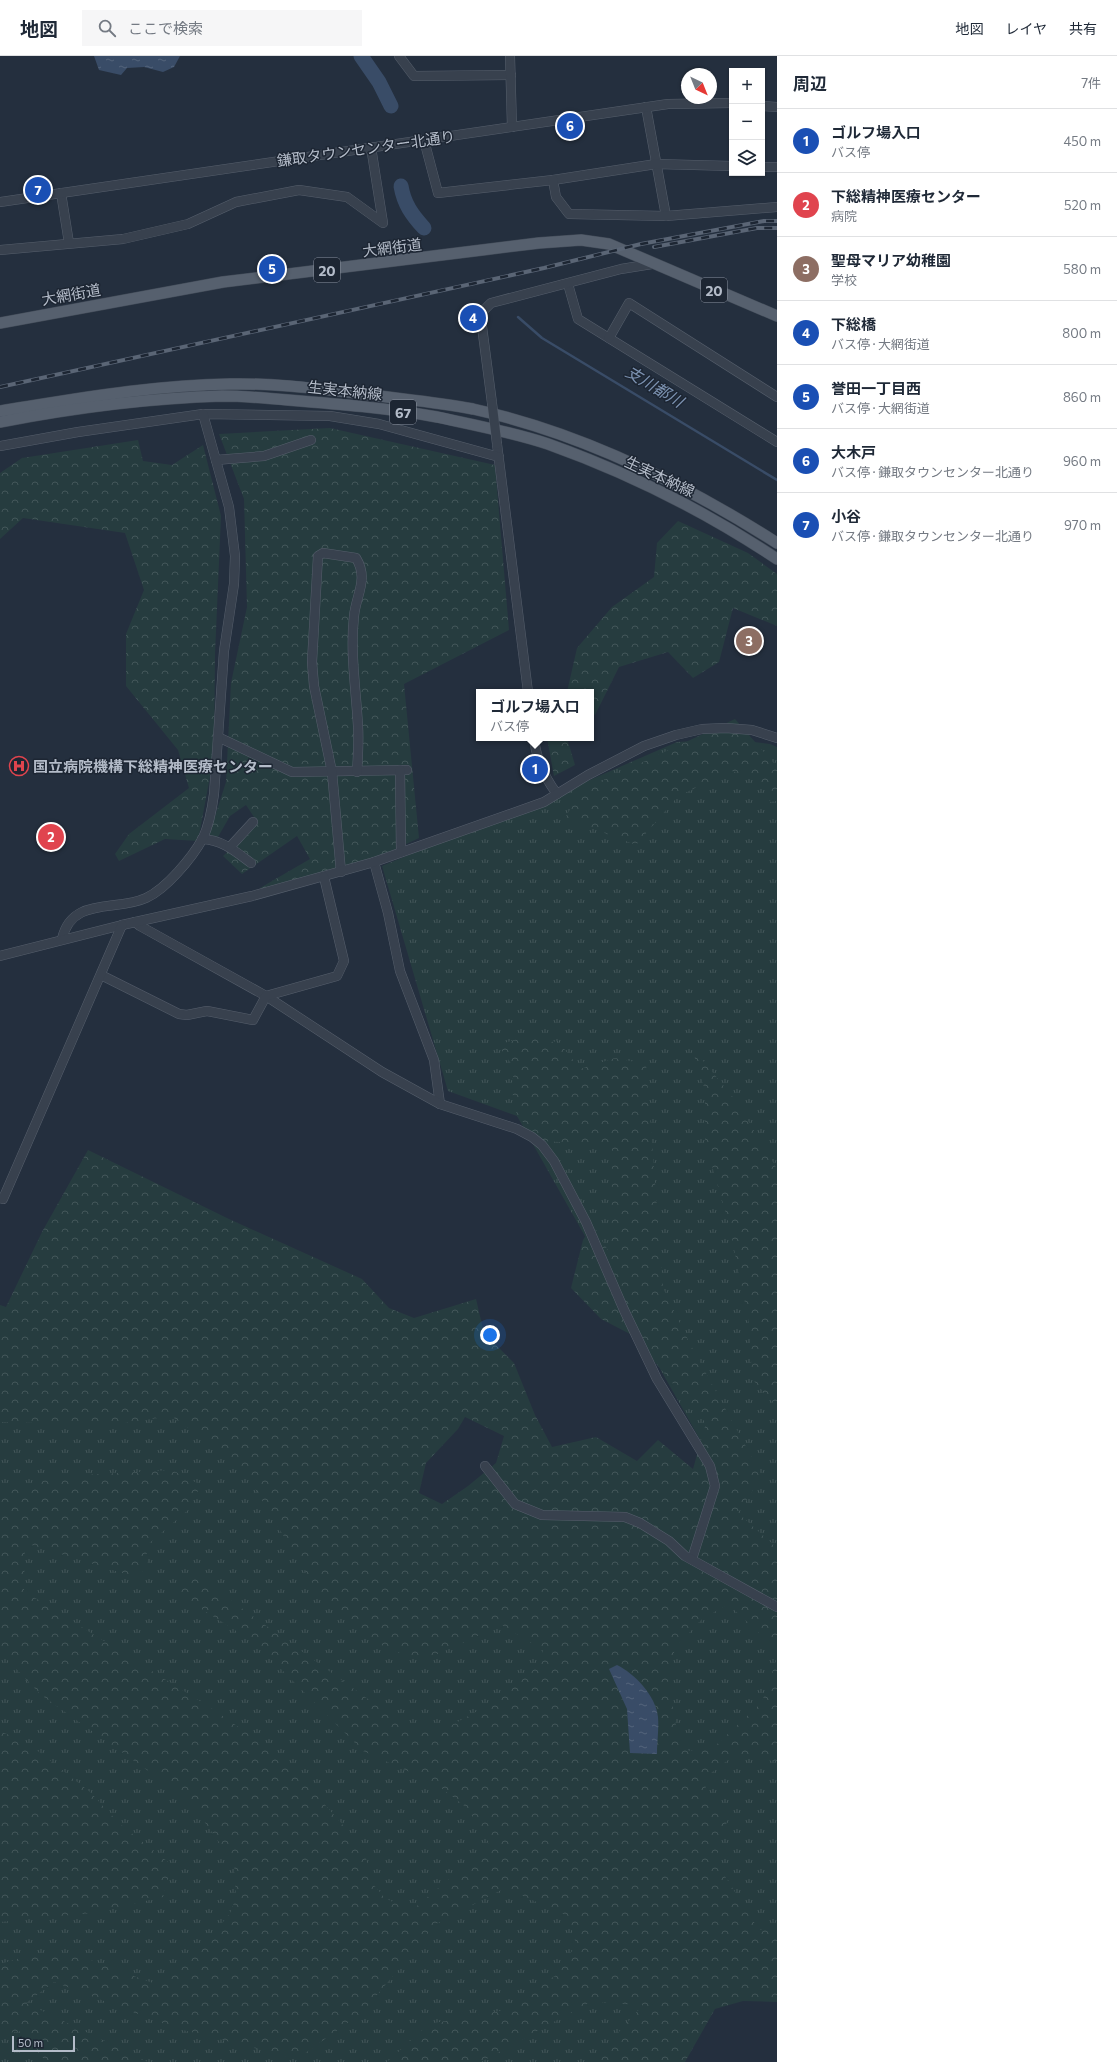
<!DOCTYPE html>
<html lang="ja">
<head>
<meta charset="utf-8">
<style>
  :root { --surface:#fff; --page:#f6f6f7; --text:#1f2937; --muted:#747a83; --line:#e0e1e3; --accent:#4f688e }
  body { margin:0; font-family:Commissioner,"Noto Sans JP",sans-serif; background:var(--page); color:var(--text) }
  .controls { position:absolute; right:12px; top:12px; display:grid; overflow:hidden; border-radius:0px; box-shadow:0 1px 3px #0004 }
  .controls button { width:36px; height:36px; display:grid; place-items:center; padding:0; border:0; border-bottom:1px solid var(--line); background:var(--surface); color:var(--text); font:20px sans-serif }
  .compass { position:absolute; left:681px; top:12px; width:36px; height:36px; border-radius:50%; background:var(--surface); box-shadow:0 1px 3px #0004; rotate:137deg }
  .scale { position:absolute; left:12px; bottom:10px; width:63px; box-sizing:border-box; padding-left:4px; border:2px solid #b4bcc9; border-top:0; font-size:11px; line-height:14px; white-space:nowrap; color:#b4bcc9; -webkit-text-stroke:3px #1d2633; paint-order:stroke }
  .you { position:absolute; left:490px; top:1279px; width:14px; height:14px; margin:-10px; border:3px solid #fff; border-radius:50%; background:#1a73e8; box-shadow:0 0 0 6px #1a73e833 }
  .badge { display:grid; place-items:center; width:26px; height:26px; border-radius:50%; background:var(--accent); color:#fff; font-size:13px; font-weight:700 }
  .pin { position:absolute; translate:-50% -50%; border:2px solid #fff; box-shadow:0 1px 4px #0006 }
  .popup { position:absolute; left:476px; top:633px; width:118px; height:52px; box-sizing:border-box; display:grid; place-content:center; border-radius:0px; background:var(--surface); filter:drop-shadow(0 1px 3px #0005); font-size:13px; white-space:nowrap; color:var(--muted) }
  .popup b { font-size:15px; color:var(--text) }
  .popup::after { content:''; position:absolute; left:50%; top:100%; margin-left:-8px; border:8px solid transparent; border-top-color:var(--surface) }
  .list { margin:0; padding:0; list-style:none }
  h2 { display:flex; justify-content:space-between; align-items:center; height:52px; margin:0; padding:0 16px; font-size:17px }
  h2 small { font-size:13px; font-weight:400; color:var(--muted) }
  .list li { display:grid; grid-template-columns:26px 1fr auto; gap:12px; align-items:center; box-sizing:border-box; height:64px; padding:0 16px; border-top:1px solid var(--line) }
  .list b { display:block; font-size:15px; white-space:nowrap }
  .list p { margin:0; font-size:13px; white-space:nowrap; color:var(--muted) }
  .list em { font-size:13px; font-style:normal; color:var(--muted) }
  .icon { flex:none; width:22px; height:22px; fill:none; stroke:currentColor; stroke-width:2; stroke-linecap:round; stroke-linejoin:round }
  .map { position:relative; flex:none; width:777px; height:2006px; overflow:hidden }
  header { display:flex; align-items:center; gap:24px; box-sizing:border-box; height:56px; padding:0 20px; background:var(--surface); border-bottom:1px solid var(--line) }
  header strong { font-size:19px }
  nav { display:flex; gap:22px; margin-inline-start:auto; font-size:14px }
  .search { width:280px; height:36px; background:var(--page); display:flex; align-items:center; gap:10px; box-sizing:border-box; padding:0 14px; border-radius:0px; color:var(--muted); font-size:15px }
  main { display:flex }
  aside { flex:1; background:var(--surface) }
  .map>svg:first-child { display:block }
  .grass { fill:url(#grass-tufts) }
  .forest { fill:url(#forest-crowns); fill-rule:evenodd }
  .water { fill:url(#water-ripples) }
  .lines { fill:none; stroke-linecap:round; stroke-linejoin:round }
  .stream { stroke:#394c67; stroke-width:2.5 }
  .river { stroke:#394c67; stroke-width:15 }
  .minor-casing { stroke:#565f6c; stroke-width:10 }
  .major-casing { stroke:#414a57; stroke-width:12 }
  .minor { stroke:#38414e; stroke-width:9 }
  .major { stroke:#56606e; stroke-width:11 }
  .rail-casing { stroke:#5a6575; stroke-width:4 }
  .rail { stroke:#1d2633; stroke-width:2.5; stroke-dasharray:8; stroke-linecap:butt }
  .minor-bridge-casing { stroke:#565f6c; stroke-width:10; stroke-linecap:butt }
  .minor-bridge { stroke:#38414e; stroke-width:9 }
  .labels { text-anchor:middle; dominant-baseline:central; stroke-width:3; stroke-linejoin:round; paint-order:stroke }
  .shield { fill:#1d2633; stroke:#878f9c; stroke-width:1 }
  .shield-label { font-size:14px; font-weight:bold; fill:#b4bcc9 }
  .street-label { font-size:15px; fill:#b4bcc9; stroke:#1d2633 }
  .poi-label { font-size:15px; font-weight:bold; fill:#b4bcc9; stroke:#1d2633; text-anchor:start }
  .water-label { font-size:16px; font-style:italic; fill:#7c92b1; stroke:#1d2633 }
</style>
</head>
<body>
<header>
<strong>地図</strong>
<div class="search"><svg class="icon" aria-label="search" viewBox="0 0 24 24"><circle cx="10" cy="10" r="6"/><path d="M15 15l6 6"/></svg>ここで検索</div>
<nav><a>地図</a><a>レイヤ</a><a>共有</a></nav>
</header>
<main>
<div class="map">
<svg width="777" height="2006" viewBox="0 0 777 2006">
  <defs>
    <pattern id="grass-tufts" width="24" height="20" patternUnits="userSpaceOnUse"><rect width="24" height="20" fill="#263c3f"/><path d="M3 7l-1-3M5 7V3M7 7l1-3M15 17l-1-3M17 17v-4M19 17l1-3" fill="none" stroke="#435659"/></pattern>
    <pattern id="forest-crowns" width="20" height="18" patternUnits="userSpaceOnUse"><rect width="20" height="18" fill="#263c3f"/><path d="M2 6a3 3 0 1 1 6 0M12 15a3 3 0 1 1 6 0" fill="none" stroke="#435659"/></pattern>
    <pattern id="water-ripples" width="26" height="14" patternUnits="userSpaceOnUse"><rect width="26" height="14" fill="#394c67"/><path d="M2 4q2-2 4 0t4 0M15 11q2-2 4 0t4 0" fill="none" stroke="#53647b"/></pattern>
  </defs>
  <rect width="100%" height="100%" fill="#242f3e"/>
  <polygon class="grass" points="731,683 770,688 777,691 777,1904 603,2006 0,2006 0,1354 191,1351 367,1472 724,1426 517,1060 448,1035 382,810 592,723 677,686"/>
  <g class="forest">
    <polygon points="330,372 495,409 509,574 404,628 419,782 383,799 267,837 260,832 310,803 297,780 242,818 223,800 258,767 246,749 230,760 218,781 209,779 226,726 231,627 247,551 244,443 219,378"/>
    <polygon points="138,384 143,405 172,409 203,389 221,460 215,598 214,699 198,785 165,783 119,805 115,798 129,778 189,732 178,694 126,630 126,578 144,534 125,477 23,462 0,483 0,417 22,402"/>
    <polygon points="678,465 748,497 777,518 777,570 733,552 719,606 693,622 668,596 619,611 595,659 591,657 591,636 567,636 577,592 612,551 654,521 657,487"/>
    <polygon points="735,663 777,711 777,745 770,746 772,730 732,715 678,740 636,789 565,762 581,735"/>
    <polygon points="547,682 567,682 575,709 554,720"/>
    <path d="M537 977 545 987 558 985 580 1013 615 1002 646 1008 663 1232 689 1286 762 1420 738 1457 777 1492V1594L728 1548 701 1564 675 1592 668 1624 677 1675 689 1695 715 1690 762 1646 777 1602V1705L732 1701 707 1720 705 1737 728 1763 723 1776 716 1806 759 1874 777 1870V1946L743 1945 715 1953 685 2006H592L643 1949 590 1946 481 2006H387L429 1968 505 1954 559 1917 576 1888 568 1860 505 1832 436 1868 363 1956 297 2003 175 1972 54 1926 26 1947 148 2006H46L23 1975 0 1978V1908L34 1898 85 1902 161 1930 209 1884 230 1857 236 1842 234 1807 188 1743 41 1639 0 1596V1434L65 1420 172 1414 201 1429 188 1454 146 1490 148 1511 135 1521 25 1487 24 1535 211 1652 285 1703 363 1792 373 1828 385 1842 411 1855 475 1801 489 1787 467 1752 436 1728 363 1695 254 1586 168 1532 197 1520 411 1674 448 1671 487 1650 538 1610 543 1594 502 1569 431 1601 405 1599 369 1584 320 1540 240 1408 171 1360 112 1369 0 1366V1249L6 1251 42 1176 88 1094 229 1163 362 1223 389 1252 414 1262 476 1243 484 1277 514 1307 535 1359 552 1391 596 1381 637 1405 658 1384 693 1413 706 1367 632 1279 601 1263 571 1232 583 1184 592 1169 611 1199 612 1089 542 1085 517 1060 511 1030 515 1013 498 989ZM465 1361 504 1380 496 1407 468 1430 442 1448 419 1437 426 1407 458 1373ZM617 1609 628 1614 639 1626 630 1697 627 1653 609 1613Z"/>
    <polygon points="691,990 736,1045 777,1113 777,1351 752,1323 749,1267 729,1168 705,1086 705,1034"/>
    <polygon points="0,1675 29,1688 90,1736 120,1768 172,1809 163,1841 92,1857 0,1866"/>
  </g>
  <g class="water">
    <polygon points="94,0 180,0 174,11 163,16 144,11 127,12 121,19 99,14"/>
    <path d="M617 1609C635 1618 656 1640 658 1661 659 1673 657 1686 657 1698L630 1697 627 1653 609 1613Z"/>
  </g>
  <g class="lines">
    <polyline class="stream" points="518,261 542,282 777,424"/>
    <g class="river">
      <polyline points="361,0 379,26 391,50"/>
      <path d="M401 130C404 148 412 159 424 172"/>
    </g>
    <defs>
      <g id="minor">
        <polyline points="399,0 414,20 511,19"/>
        <polyline points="510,0 512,71"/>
        <polyline points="762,50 777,51"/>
        <polyline points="646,51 666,160"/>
        <polyline points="424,84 438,137 553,124 656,108 732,110"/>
        <polyline points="762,111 777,111"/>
        <polyline points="553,124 556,141 569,158 666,160 777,151"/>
        <polyline points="61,137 69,187"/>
        <polyline points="0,146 668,48 732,47"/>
        <polyline points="0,194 123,183 188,168 236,146 299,134 347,141 383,167 371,91"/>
        <polyline points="568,228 578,263 777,386"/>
        <polyline points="609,282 629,247 777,341"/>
        <polyline points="492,347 481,263 483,255 491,247 621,213 652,208"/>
        <polyline points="497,388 528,636"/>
        <polyline points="0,390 78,376 203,358 330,360 379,368 499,401"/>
        <polyline points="216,404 264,400 311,384"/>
        <polyline points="218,681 292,716 407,714"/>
        <path d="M534 682C536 702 545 722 557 738"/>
        <polyline points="400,714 401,796"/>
        <path d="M202 783C223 784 236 796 251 807"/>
        <polyline points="230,791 253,766"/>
        <polyline points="374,806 388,857 400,915 434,1004 440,1048"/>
        <path d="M341 816 332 716 314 630 312 606 318 500 323 497 356 502C369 523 356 539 354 560 350 597 356 633 358 670 359 685 358 700 357 716"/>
        <polyline points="135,866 140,870 266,940 382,1016 440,1048 517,1073 532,1081 542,1089 554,1105 586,1166 624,1254 657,1323 710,1410 715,1430 692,1503"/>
        <path d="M62 883C72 840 116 856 146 842 166 833 192 802 203 782 209 769 212 753 214 738L224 595 234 528 235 500 229 451 203 358"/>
        <polyline points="0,900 122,869 252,840 374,806 544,746 588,719 644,690 676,679 702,673 726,672 752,674 777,682"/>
        <polyline points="101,919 179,958 187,959 207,955 253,964 266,940 337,920 344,905 324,821"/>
        <polyline points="0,1142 3,1143 122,869"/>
        <polyline points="485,1410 515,1448 542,1459 625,1461 640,1467 669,1485 685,1500 777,1551"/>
      </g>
      <g id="major">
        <polyline points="0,267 223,226 539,187 581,184 609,188 777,260"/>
        <path d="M0 355C76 343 153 329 230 328 275 327 320 333 364 338 400 343 437 346 473 353 582 377 683 427 777 487"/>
        <path d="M0 366C73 352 148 342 222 340 244 340 266 342 288 344 338 348 388 352 437 361 474 369 512 376 548 388 629 417 705 455 777 503"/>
      </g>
    </defs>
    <use href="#minor" class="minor-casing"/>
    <use href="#major" class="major-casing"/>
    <use href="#minor" class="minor"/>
    <use href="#major" class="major"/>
    <defs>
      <g id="rail">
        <polyline points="654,191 757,172 777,172"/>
        <polyline points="0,331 544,212 641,188 764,165 777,165"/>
      </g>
    </defs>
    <use href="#rail" class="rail-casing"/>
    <use href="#rail" class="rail"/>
    <defs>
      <polyline id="minor-bridge" points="492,347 497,388"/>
    </defs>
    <use href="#minor-bridge" class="minor-bridge-casing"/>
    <use href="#minor-bridge" class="minor-bridge"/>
  </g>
  <defs>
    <symbol id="hospital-ring" viewBox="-11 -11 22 22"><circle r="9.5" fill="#1d2633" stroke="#e0444e" stroke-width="1.5"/><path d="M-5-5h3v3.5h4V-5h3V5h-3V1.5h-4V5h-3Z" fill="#e0444e"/></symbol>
  </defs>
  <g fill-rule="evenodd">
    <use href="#hospital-ring" x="8" y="699" width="22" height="22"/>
  </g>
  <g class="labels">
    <g class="shield">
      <rect x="314" y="202" width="26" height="24" rx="3"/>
      <rect x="701" y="222" width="26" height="24" rx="3"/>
      <rect x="390" y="344" width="26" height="24" rx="3"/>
    </g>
    <g class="shield-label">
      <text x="327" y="214">20</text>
      <text x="714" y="234">20</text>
      <text x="403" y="356">67</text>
    </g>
    <g class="street-label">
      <text transform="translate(366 92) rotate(-8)">鎌取タウンセンター北通り</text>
      <text transform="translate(392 191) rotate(-7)">大網街道</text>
      <text transform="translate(71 238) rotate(-10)">大網街道</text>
      <text transform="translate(345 334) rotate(6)">生実本納線</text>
      <text transform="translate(660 420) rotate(25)">生実本納線</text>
    </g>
    <g class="poi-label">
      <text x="33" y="710">国立病院機構下総精神医療センター</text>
    </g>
    <g class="water-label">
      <text transform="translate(655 330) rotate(31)">支川都川</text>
    </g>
  </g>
</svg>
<div class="controls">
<button>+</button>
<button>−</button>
<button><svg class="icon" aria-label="layers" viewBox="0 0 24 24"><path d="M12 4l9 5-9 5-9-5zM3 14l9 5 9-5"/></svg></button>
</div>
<svg class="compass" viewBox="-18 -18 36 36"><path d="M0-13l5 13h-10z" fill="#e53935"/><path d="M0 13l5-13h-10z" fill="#747a83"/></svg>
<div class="scale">50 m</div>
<div class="you"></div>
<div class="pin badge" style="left:535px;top:713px;background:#1a4fb4">1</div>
<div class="popup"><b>ゴルフ場入口</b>バス停</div>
<div class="pin badge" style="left:51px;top:781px;background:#e0444e">2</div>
<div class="pin badge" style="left:749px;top:585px;background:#8d6e63">3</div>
<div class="pin badge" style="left:473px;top:262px;background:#1a4fb4">4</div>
<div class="pin badge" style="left:272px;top:213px;background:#1a4fb4">5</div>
<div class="pin badge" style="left:570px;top:70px;background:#1a4fb4">6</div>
<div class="pin badge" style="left:38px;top:134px;background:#1a4fb4">7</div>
</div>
<aside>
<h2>周辺<small>7件</small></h2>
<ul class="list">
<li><span class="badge" style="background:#1a4fb4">1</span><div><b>ゴルフ場入口</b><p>バス停</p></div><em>450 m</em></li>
<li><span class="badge" style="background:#e0444e">2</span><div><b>下総精神医療センター</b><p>病院</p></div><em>520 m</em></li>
<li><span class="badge" style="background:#8d6e63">3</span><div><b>聖母マリア幼稚園</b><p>学校</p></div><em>580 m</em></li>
<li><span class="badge" style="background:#1a4fb4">4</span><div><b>下総橋</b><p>バス停 · 大網街道</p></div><em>800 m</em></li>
<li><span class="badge" style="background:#1a4fb4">5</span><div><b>誉田一丁目西</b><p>バス停 · 大網街道</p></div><em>860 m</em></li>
<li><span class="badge" style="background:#1a4fb4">6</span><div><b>大木戸</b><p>バス停 · 鎌取タウンセンター北通り</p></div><em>960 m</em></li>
<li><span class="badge" style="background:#1a4fb4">7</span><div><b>小谷</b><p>バス停 · 鎌取タウンセンター北通り</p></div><em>970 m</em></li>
</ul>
</aside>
</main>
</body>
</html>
